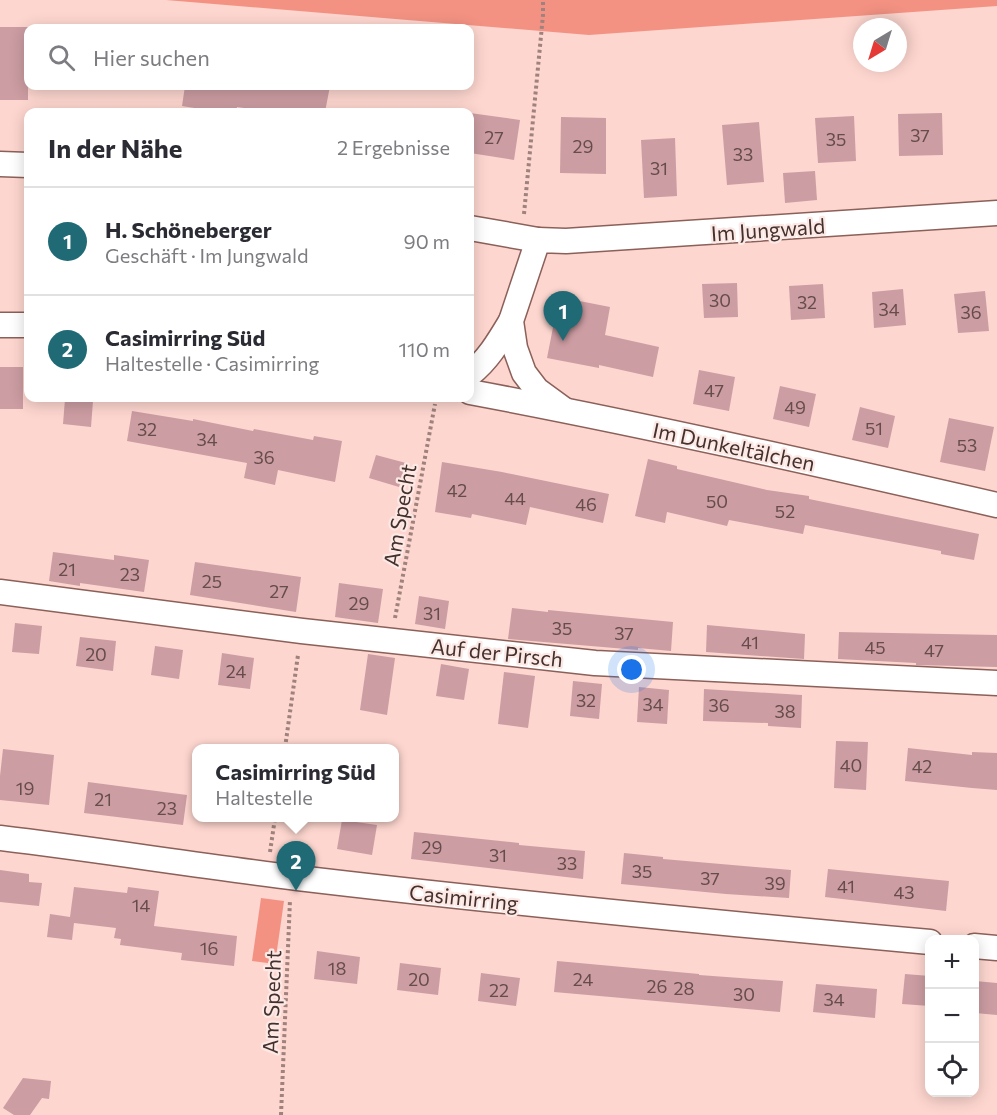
<!DOCTYPE html>
<html lang="de">
<head>
<meta charset="utf-8">
<style>
  :root { --surface:#fff; --page:#f2f2f3; --text:#2b2b33; --muted:#7c7c81; --line:#e1e1e2; --accent:#206a75 }
  body { margin:0; font-family:Commissioner,sans-serif; background:var(--page); color:var(--text) }
  .controls { position:absolute; right:18px; bottom:18px; display:grid; overflow:hidden; border-radius:12px; box-shadow:0 3px 15px #0003 }
  .controls button { width:54px; height:54px; display:grid; place-items:center; padding:0; border:0; border-bottom:2px solid var(--line); background:var(--surface); color:var(--text); font:30px sans-serif }
  .compass { position:absolute; left:853px; top:18px; width:54px; height:54px; border-radius:50%; background:var(--surface); box-shadow:0 3px 15px #0003; rotate:218deg }
  .you { position:absolute; left:632px; top:670px; width:21px; height:21px; margin:-15px; border:4px solid #fff; border-radius:50%; background:#1a73e8; box-shadow:0 0 0 9px #1a73e833 }
  .badge { display:grid; place-items:center; width:39px; height:39px; border-radius:50%; background:var(--accent); color:#fff; font-size:20px; font-weight:700 }
  .pin { position:absolute; translate:-50% -50px; filter:drop-shadow(0 2px 3px #0008) }
  .pin::after { content:''; position:absolute; top:32px; width:21px; height:18px; background:inherit; clip-path:polygon(0 0,100% 0,50% 100%) }
  .popup { position:absolute; left:192px; top:744px; width:207px; height:78px; box-sizing:border-box; display:grid; place-content:center; border-radius:12px; background:var(--surface); filter:drop-shadow(0 2px 4px #0005); font-size:20px; white-space:nowrap; color:var(--muted) }
  .popup b { font-size:22px; color:var(--text) }
  .popup::after { content:''; position:absolute; left:50%; top:100%; margin-left:-12px; border:12px solid transparent; border-top-color:var(--surface) }
  .list { margin:0; padding:0; list-style:none }
  h2 { display:flex; justify-content:space-between; align-items:center; height:78px; margin:0; padding:0 24px; font-size:26px }
  h2 small { font-size:20px; font-weight:400; color:var(--muted) }
  .list li { display:grid; grid-template-columns:39px 1fr auto; gap:18px; align-items:center; box-sizing:border-box; height:108px; padding:0 24px; border-top:2px solid var(--line) }
  .list b { display:block; font-size:22px; white-space:nowrap }
  .list p { margin:0; font-size:20px; white-space:nowrap; color:var(--muted) }
  .list em { font-size:20px; font-style:normal; color:var(--muted) }
  .icon { flex:none; width:33px; height:33px; fill:none; stroke:currentColor; stroke-width:2; stroke-linecap:round; stroke-linejoin:round }
  .map { position:relative; flex:none; width:997px; height:1115px; overflow:hidden }
  .search { position:absolute; background:var(--surface); box-shadow:0 3px 15px #0003; left:24px; top:24px; width:450px; height:66px; display:flex; align-items:center; gap:15px; box-sizing:border-box; padding:0 21px; border-radius:12px; color:var(--muted); font-size:22px }
  .panel { position:absolute; background:var(--surface); box-shadow:0 3px 15px #0003; left:24px; top:108px; width:450px; height:294px; border-radius:12px }
  .map>svg:first-child { display:block }
  .green { fill:#f39283 }
  .building { fill:#cc9da3 }
  .lines { fill:none; stroke-linecap:round; stroke-linejoin:round }
  .street-casing { stroke:#8b6059; stroke-width:27 }
  .path { stroke:#9f827d; stroke-width:4; stroke-dasharray:3 3; stroke-linecap:butt }
  .street { stroke:#fff; stroke-width:24 }
  .labels { text-anchor:middle; dominant-baseline:central; stroke-width:4.5; stroke-linejoin:round; paint-order:stroke }
  .number-label { font-size:18px; fill:#664c4b }
  .street-label { font-size:21px; fill:#44312e; stroke:#fce8e4 }
</style>
</head>
<body>
<div class="map">
<svg width="997" height="1115" viewBox="0 0 997 1115">
  <rect width="100%" height="100%" fill="#fdd6cf"/>
  <g class="green">
    <polygon points="166,0 997,0 997,6 589,35"/>
    <polygon points="261,898 284,901 275,964 252,961"/>
  </g>
  <g class="building">
    <rect x="0" y="27" width="28" height="73"/>
    <polygon points="185,86 330,86 325,112 272,112 237,107 236,112 219,112 182,106"/>
    <polygon points="470,113 520,120 514,160 470,153"/>
    <polygon points="942,113 943,155 899,156 898,114"/>
    <polygon points="854,116 856,161 818,163 815,118"/>
    <polygon points="561,117 606,118 606,174 560,173"/>
    <polygon points="759,122 764,182 727,185 722,125"/>
    <polygon points="675,138 677,196 644,198 641,140"/>
    <polygon points="815,171 817,200 785,203 783,173"/>
    <polygon points="737,283 738,317 704,318 702,284"/>
    <polygon points="823,284 825,318 791,320 789,286"/>
    <polygon points="903,289 906,325 874,328 872,292"/>
    <polygon points="985,291 989,331 958,333 954,294"/>
    <polygon points="559,297 610,307 605,335 659,347 653,377 599,365 599,368 547,358"/>
    <rect x="0" y="367" width="23" height="42"/>
    <polygon points="699,370 735,377 729,411 693,404"/>
    <polygon points="780,386 816,394 809,427 773,419"/>
    <polygon points="65,399 93,401 91,427 63,424"/>
    <polygon points="860,407 895,416 888,448 852,440"/>
    <polygon points="132,411 193,421 193,419 253,431 254,429 313,440 314,436 342,441 335,482 278,470 275,485 244,478 247,463 127,441"/>
    <polygon points="949,418 994,427 985,471 940,462"/>
    <polygon points="376,455 406,463 399,487 369,478"/>
    <polygon points="648,459 677,466 677,469 767,490 809,496 809,499 979,534 974,560 941,554 941,551 805,525 803,534 729,520 727,526 667,512 665,523 635,516"/>
    <polygon points="442,462 502,472 609,494 603,523 530,507 526,525 472,514 471,518 435,512"/>
    <polygon points="53,552 114,560 114,555 149,560 144,592 80,583 80,586 49,581"/>
    <polygon points="195,562 301,577 296,612 190,595"/>
    <polygon points="339,583 383,589 378,623 335,617"/>
    <polygon points="419,596 449,601 445,629 415,624"/>
    <polygon points="512,608 548,612 548,610 673,622 671,651 638,648 638,650 508,639"/>
    <polygon points="15,623 42,626 39,654 12,652"/>
    <polygon points="707,625 805,634 804,659 706,652"/>
    <polygon points="839,632 997,635 997,667 916,665 916,663 838,659"/>
    <polygon points="80,637 116,641 113,671 76,666"/>
    <polygon points="155,646 183,650 179,679 151,675"/>
    <polygon points="222,653 254,658 250,689 218,685"/>
    <polygon points="368,654 395,658 387,715 360,710"/>
    <polygon points="441,664 469,669 464,700 436,696"/>
    <polygon points="504,672 535,676 528,728 498,724"/>
    <polygon points="573,681 602,684 599,719 570,716"/>
    <polygon points="639,687 669,690 667,724 637,722"/>
    <polygon points="704,689 802,695 801,728 768,726 768,723 703,721"/>
    <polygon points="836,741 868,742 866,790 834,788"/>
    <polygon points="908,748 972,755 972,752 997,753 997,790 972,788 905,781"/>
    <polygon points="3,749 54,755 49,805 0,800 0,776"/>
    <polygon points="88,782 187,795 183,825 84,813"/>
    <polygon points="342,820 377,825 372,855 337,849"/>
    <polygon points="414,832 519,843 519,845 585,851 583,879 411,859"/>
    <polygon points="624,853 663,857 663,859 791,870 789,898 726,894 621,884"/>
    <polygon points="828,869 949,881 946,911 825,897"/>
    <polygon points="0,870 29,874 29,882 42,883 39,906 0,902"/>
    <polygon points="74,887 127,893 128,887 159,891 154,926 237,936 234,966 181,960 182,953 120,945 121,939 114,938 116,928 74,923 72,940 47,937 50,914 70,917"/>
    <polygon points="317,951 360,957 357,984 314,979"/>
    <polygon points="557,961 699,974 699,975 783,981 780,1012 554,992"/>
    <polygon points="400,963 441,968 438,995 397,990"/>
    <polygon points="481,973 520,978 516,1006 478,1001"/>
    <polygon points="905,974 930,976 930,1006 902,1004"/>
    <polygon points="975,981 997,983 997,1015 975,1013"/>
    <polygon points="816,984 877,989 875,1018 813,1012"/>
    <polygon points="23,1078 51,1081 49,1099 42,1098 30,1115 14,1115 3,1108"/>
  </g>
  <g class="lines">
    <defs>
      <g id="street">
        <polyline points="0,164 28,165"/>
        <polyline points="470,228 538,240"/>
        <polyline points="0,325 28,325"/>
        <path d="M470 374C488 360 499 341 511 321"/>
        <path d="M470 392C646 425 822 465 997 505"/>
        <polyline points="563,409 537,390 524,373 515,348 511,321 538,240 566,241 997,213"/>
        <polyline points="0,592 302,631 595,663 997,683"/>
        <path d="M0 838C100 850 199 866 298 878 508 903 719 923 930 942"/>
        <polyline points="974,946 997,948"/>
      </g>
    </defs>
    <use href="#street" class="street-casing"/>
    <g class="path">
      <polyline points="524,214 543,15 543,0"/>
      <polyline points="395,618 435,404"/>
      <polyline points="285,748 298,655"/>
      <polyline points="270,852 275,818"/>
      <polyline points="281,1115 290,900"/>
    </g>
    <use href="#street" class="street"/>
  </g>
  <g class="labels">
    <g class="number-label">
      <text x="920" y="135">37</text>
      <text x="494" y="137">27</text>
      <text x="836" y="139">35</text>
      <text x="583" y="146">29</text>
      <text x="743" y="154">33</text>
      <text x="659" y="168">31</text>
      <text x="720" y="300">30</text>
      <text x="807" y="302">32</text>
      <text x="889" y="309">34</text>
      <text x="971" y="312">36</text>
      <text x="714" y="390">47</text>
      <text x="795" y="407">49</text>
      <text x="874" y="428">51</text>
      <text x="147" y="429">32</text>
      <text x="207" y="439">34</text>
      <text x="967" y="445">53</text>
      <text x="264" y="457">36</text>
      <text x="457" y="490">42</text>
      <text x="515" y="498">44</text>
      <text x="717" y="501">50</text>
      <text x="586" y="504">46</text>
      <text x="785" y="511">52</text>
      <text x="67" y="569">21</text>
      <text x="130" y="574">23</text>
      <text x="212" y="581">25</text>
      <text x="279" y="591">27</text>
      <text x="359" y="603">29</text>
      <text x="432" y="613">31</text>
      <text x="562" y="628">35</text>
      <text x="624" y="633">37</text>
      <text x="750" y="642">41</text>
      <text x="875" y="647">45</text>
      <text x="934" y="650">47</text>
      <text x="96" y="654">20</text>
      <text x="236" y="671">24</text>
      <text x="586" y="700">32</text>
      <text x="653" y="704">34</text>
      <text x="719" y="705">36</text>
      <text x="785" y="711">38</text>
      <text x="851" y="765">40</text>
      <text x="922" y="766">42</text>
      <text x="25" y="788">19</text>
      <text x="103" y="799">21</text>
      <text x="167" y="808">23</text>
      <text x="432" y="847">29</text>
      <text x="498" y="855">31</text>
      <text x="567" y="863">33</text>
      <text x="642" y="871">35</text>
      <text x="710" y="878">37</text>
      <text x="775" y="883">39</text>
      <text x="846" y="886">41</text>
      <text x="904" y="892">43</text>
      <text x="141" y="905">14</text>
      <text x="209" y="948">16</text>
      <text x="337" y="968">18</text>
      <text x="419" y="979">20</text>
      <text x="583" y="979">24</text>
      <text x="657" y="986">26</text>
      <text x="684" y="988">28</text>
      <text x="499" y="990">22</text>
      <text x="744" y="994">30</text>
      <text x="834" y="999">34</text>
    </g>
    <g class="street-label">
      <text transform="translate(768 229) rotate(-4)">Im Jungwald</text>
      <text transform="translate(734 446) rotate(12)">Im Dunkeltälchen</text>
      <text transform="translate(399 515) rotate(-80)">Am Specht</text>
      <text transform="translate(497 652) rotate(6)">Auf der Pirsch</text>
      <text transform="translate(464 897) rotate(6)">Casimirring</text>
      <text transform="translate(271 1002) rotate(-88)">Am Specht</text>
    </g>
  </g>
</svg>
<div class="controls">
<button>+</button>
<button>−</button>
<button><svg class="icon" aria-label="locate" viewBox="0 0 24 24"><circle cx="12" cy="12" r="6"/><path d="M12 2v4M12 18v4M2 12h4M18 12h4"/></svg></button>
</div>
<svg class="compass" viewBox="-18 -18 36 36"><path d="M0-13l5 13h-10z" fill="#e53935"/><path d="M0 13l5-13h-10z" fill="#7c7c81"/></svg>
<div class="you"></div>
<div class="pin badge" style="left:563px;top:341px">1</div>
<div class="pin badge" style="left:296px;top:891px">2</div>
<div class="popup"><b>Casimirring Süd</b>Haltestelle</div>
<div class="search"><svg class="icon" aria-label="search" viewBox="0 0 24 24"><circle cx="10" cy="10" r="6"/><path d="M15 15l6 6"/></svg>Hier suchen</div>
<section class="panel">
<h2>In der Nähe<small>2 Ergebnisse</small></h2>
<ul class="list">
<li><span class="badge">1</span><div><b>H. Schöneberger</b><p>Geschäft · Im Jungwald</p></div><em>90 m</em></li>
<li><span class="badge">2</span><div><b>Casimirring Süd</b><p>Haltestelle · Casimirring</p></div><em>110 m</em></li>
</ul>
</section>
</div>
</body>
</html>
